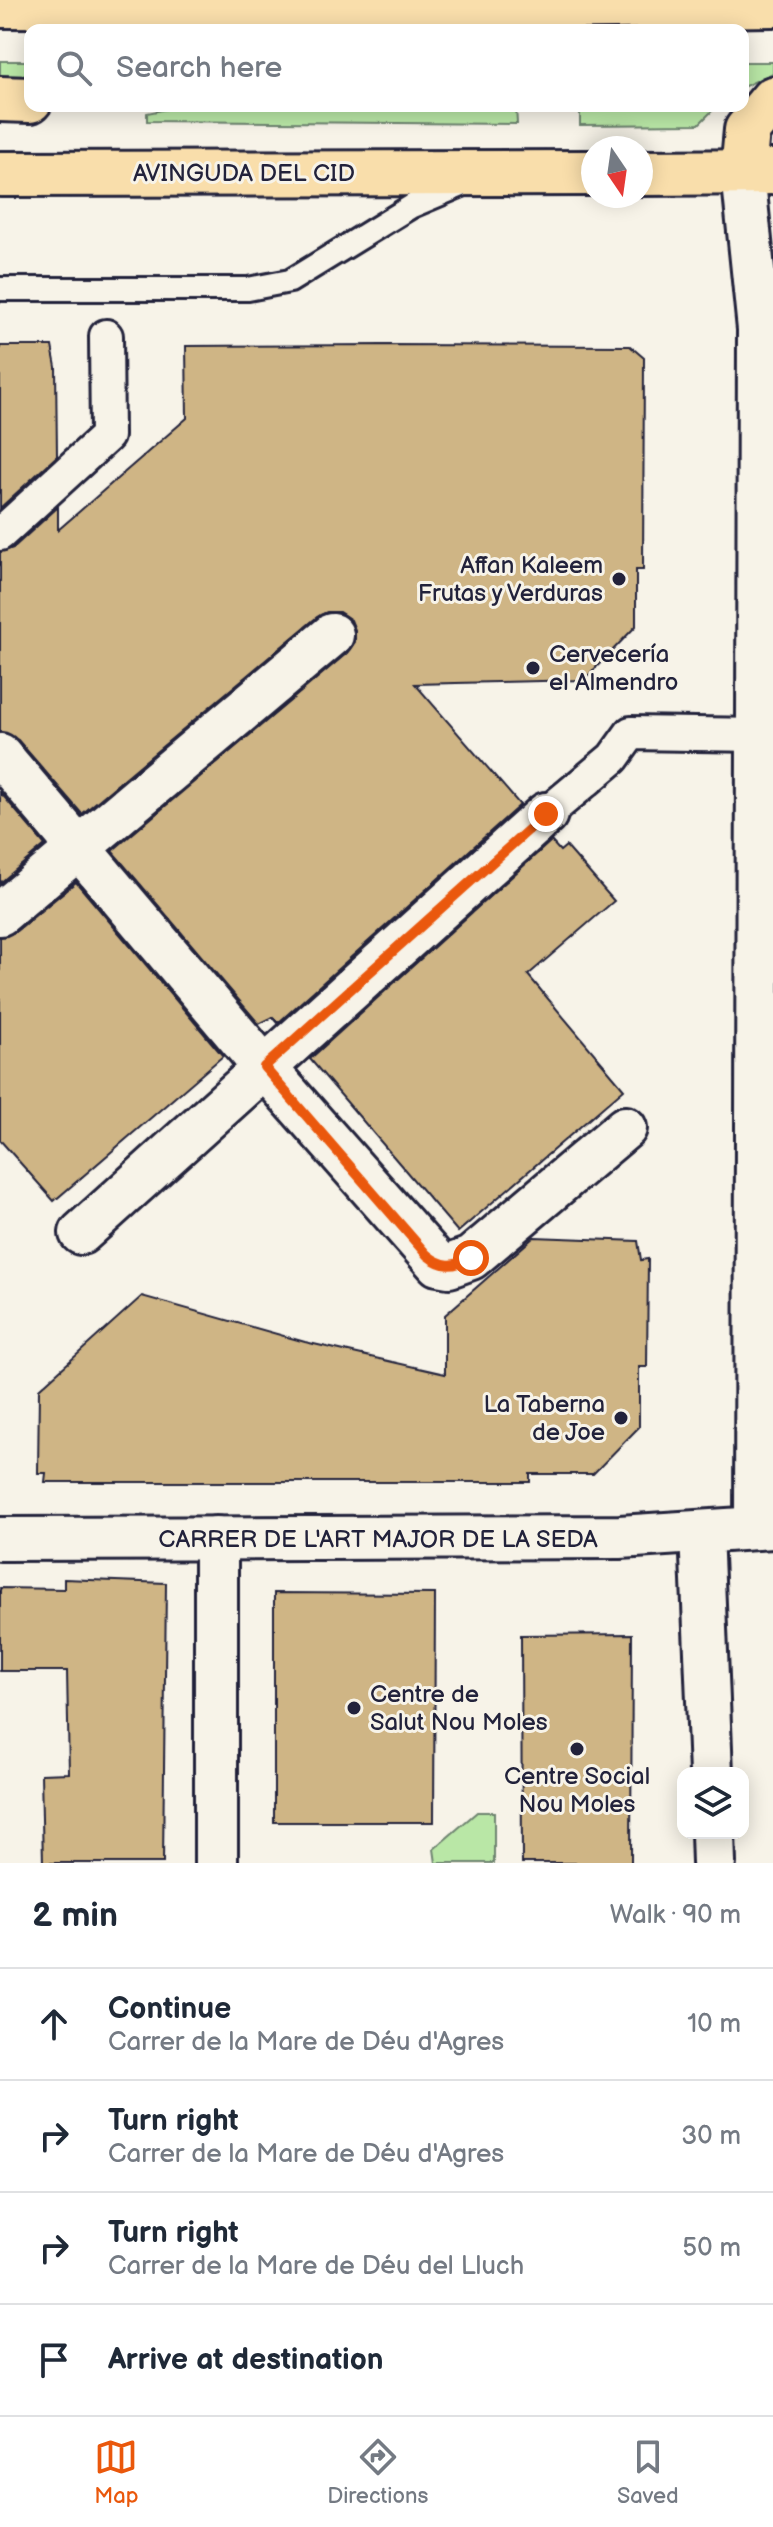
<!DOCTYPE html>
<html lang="en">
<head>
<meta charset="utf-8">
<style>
  :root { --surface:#fff; --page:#f6f6f7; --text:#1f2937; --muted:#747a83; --line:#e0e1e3; --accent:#ea580c }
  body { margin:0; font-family:"Balsamiq Sans",sans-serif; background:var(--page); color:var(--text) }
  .controls { position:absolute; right:24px; bottom:24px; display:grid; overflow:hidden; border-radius:16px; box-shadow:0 4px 20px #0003 }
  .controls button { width:72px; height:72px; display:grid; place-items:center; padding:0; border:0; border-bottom:2px solid var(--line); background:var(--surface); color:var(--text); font:40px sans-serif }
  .compass { position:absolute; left:581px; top:136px; width:72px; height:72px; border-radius:50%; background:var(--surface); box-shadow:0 4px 20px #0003; rotate:167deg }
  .stop { position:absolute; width:24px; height:24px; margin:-18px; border:6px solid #ea580c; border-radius:50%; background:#fff }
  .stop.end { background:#ea580c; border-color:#fff; box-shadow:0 2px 8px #0008 }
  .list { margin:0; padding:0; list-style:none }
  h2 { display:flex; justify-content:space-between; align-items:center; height:104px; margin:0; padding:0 32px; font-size:34px }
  h2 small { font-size:26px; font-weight:400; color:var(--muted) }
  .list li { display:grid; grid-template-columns:52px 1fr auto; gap:24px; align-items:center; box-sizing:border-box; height:112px; padding:0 32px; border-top:2px solid var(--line) }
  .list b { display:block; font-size:30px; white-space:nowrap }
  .list p { margin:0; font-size:26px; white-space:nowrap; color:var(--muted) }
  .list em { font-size:26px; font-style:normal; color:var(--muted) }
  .icon { flex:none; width:44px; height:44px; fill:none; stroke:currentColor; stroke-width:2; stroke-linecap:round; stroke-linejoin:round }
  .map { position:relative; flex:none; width:773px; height:1863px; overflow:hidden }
  .search { position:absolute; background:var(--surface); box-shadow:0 4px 20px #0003; left:24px; right:24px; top:24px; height:88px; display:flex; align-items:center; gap:20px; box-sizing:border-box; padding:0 28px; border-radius:16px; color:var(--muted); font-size:30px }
  .sheet { height:552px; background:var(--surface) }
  nav { display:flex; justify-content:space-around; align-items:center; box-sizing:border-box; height:112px; border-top:2px solid var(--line); background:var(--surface); font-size:22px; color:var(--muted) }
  nav a { display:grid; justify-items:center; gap:4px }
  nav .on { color:var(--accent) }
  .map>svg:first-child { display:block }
  .green { fill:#b9e7a6; stroke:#6e8470; stroke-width:2 }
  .building { fill:#cfb585; stroke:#22223b; stroke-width:2 }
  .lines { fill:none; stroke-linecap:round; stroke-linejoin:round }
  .service-casing { stroke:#22223b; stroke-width:28 }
  .pedestrian-casing { stroke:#22223b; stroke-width:38 }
  .minor-casing { stroke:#22223b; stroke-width:48 }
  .primary-casing { stroke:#22223b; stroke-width:50 }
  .service { stroke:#f7f3e8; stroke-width:22 }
  .pedestrian { stroke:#f7f3e8; stroke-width:32 }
  .minor { stroke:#f7f3e8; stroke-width:42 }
  .primary { stroke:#f9deab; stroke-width:44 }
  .route { stroke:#ea580c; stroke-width:10 }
  .poi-dot { fill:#22223b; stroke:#f7f3e8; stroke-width:3 }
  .labels { text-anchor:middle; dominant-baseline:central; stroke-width:6; stroke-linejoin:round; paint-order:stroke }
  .street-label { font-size:24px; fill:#22223b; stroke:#f7f3e8 }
  .poi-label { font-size:24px; fill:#22223b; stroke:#f7f3e8; text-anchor:end }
</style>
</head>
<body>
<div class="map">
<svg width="773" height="1863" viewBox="0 0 773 1863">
  <rect width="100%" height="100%" fill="#f7f3e8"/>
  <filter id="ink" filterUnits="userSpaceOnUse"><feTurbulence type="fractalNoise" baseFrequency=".0125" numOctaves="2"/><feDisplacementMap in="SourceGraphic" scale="16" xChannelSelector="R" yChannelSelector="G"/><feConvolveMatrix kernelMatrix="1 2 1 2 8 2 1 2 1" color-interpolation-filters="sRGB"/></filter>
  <g filter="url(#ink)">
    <g class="green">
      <rect x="0" y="61" width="30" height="20"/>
      <polygon points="743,62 773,62 773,73 743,87"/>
      <polygon points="182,106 516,106 517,124 147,121 147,113"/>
      <polygon points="580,106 717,106 699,124 580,125"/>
      <polygon points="477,1812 494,1812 494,1863 436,1863 434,1849"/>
    </g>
    <g class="building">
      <polygon points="384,345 630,346 644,358 643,570 636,570 636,626 584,680 415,684 520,805 278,1023 273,1017 259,1024 112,851 347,653 355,642 355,630 351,620 339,612 327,612 317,617 82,814 18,740 0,732 0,552 13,548 58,507 58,530 187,418 186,346"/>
      <polygon points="0,346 52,346 56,367 57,456 0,508"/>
      <polygon points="0,792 45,845 0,883"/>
      <polygon points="551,841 560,851 566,846 614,901 528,975 624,1089 458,1232 310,1059"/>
      <polygon points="76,882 223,1056 54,1201 0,1140 0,937 15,932"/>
      <polygon points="534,1237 638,1241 641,1260 648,1259 647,1367 639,1367 639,1427 593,1474 530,1474 530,1482 45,1482 46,1473 38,1473 39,1389 142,1296 305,1342 445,1374 445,1315"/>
      <polygon points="64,1579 166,1583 163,1863 43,1863 41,1774 69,1773 67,1671 0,1671 0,1588 64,1589"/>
      <polygon points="274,1593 435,1594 434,1822 274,1822"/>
      <polygon points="632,1634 631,1863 522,1863 521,1635"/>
    </g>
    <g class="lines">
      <defs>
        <polyline id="service" points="0,289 248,289 290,281 412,206 464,184"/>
        <g id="pedestrian">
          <polyline points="0,534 107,436 106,336"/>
          <polyline points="546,814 613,758 631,733 760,735"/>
        </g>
        <g id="minor">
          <polyline points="743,172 759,329 756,1528"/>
          <polyline points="0,755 264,1067 438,1264 449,1266 471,1258 625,1128"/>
          <polyline points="0,914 332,635"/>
          <polyline points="81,1233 546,814"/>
          <polyline points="701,1532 711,1773"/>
          <polyline points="0,1539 620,1537 773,1527"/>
          <polyline points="713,1833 714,1863"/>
          <polyline points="216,1863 216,1538"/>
        </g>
        <g id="primary">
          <polyline points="0,5 539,7 773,4"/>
          <polyline points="0,99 30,100"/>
          <polyline points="743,172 747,130 773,99"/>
          <polyline points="641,173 773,172"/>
          <polyline points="0,174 593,173"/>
        </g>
      </defs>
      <use href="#service" class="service-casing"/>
      <use href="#pedestrian" class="pedestrian-casing"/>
      <use href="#minor" class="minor-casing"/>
      <use href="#primary" class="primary-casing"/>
      <use href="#service" class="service"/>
      <use href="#pedestrian" class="pedestrian"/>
      <use href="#minor" class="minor"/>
      <use href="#primary" class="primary"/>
    </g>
  </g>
  <g class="lines" filter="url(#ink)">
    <path class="route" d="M471 1258C454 1267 443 1268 427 1255L264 1067 546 814"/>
  </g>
  <g class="poi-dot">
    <circle cx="619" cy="579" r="8"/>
    <circle cx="533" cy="668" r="8"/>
    <circle cx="621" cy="1418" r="8"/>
    <circle cx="354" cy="1708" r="8"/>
    <circle cx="577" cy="1749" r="8"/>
  </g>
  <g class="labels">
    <g class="street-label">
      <text x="244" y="173">AVINGUDA DEL CID</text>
      <text x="378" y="1539">CARRER DE L'ART MAJOR DE LA SEDA</text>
    </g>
    <g class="poi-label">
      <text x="603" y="565">Affan Kaleem<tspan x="603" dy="28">Frutas y Verduras</tspan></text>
      <text x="549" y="654" text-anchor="start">Cervecería<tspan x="549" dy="28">el Almendro</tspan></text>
      <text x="605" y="1404">La Taberna<tspan x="605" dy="28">de Joe</tspan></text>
      <text x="370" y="1694" text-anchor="start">Centre de<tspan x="370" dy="28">Salut Nou Moles</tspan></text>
      <text x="577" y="1776" text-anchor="middle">Centre Social<tspan x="577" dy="28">Nou Moles</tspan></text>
    </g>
  </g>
</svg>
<div class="controls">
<button><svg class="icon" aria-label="layers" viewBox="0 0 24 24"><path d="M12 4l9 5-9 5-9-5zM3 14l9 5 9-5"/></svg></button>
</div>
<svg class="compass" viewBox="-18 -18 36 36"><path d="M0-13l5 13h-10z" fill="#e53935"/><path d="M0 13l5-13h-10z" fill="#747a83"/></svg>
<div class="stop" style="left:471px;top:1258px"></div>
<div class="stop end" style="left:546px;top:814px"></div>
<div class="search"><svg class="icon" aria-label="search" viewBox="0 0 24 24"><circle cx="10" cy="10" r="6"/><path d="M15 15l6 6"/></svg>Search here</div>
</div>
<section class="sheet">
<h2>2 min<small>Walk · 90 m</small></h2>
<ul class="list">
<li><svg class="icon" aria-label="ahead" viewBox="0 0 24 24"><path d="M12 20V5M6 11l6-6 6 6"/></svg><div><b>Continue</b><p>Carrer de la Mare de Déu d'Agres</p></div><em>10 m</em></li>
<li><svg class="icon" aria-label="right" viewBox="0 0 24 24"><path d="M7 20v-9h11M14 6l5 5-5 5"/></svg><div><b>Turn right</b><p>Carrer de la Mare de Déu d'Agres</p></div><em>30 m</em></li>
<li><svg class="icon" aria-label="right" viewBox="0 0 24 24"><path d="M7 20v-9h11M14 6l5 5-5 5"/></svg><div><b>Turn right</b><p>Carrer de la Mare de Déu del Lluch</p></div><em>50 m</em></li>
<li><svg class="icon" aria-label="arrive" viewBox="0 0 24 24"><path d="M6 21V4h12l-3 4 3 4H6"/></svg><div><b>Arrive at destination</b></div></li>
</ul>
</section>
<nav>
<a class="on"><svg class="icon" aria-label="map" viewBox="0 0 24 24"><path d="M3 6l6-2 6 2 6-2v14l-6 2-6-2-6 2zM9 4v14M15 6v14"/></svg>Map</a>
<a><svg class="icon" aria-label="directions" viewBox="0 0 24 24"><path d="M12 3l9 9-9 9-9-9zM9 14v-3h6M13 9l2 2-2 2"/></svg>Directions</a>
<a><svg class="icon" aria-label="saved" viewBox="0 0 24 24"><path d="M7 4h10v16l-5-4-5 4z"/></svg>Saved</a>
</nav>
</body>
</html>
